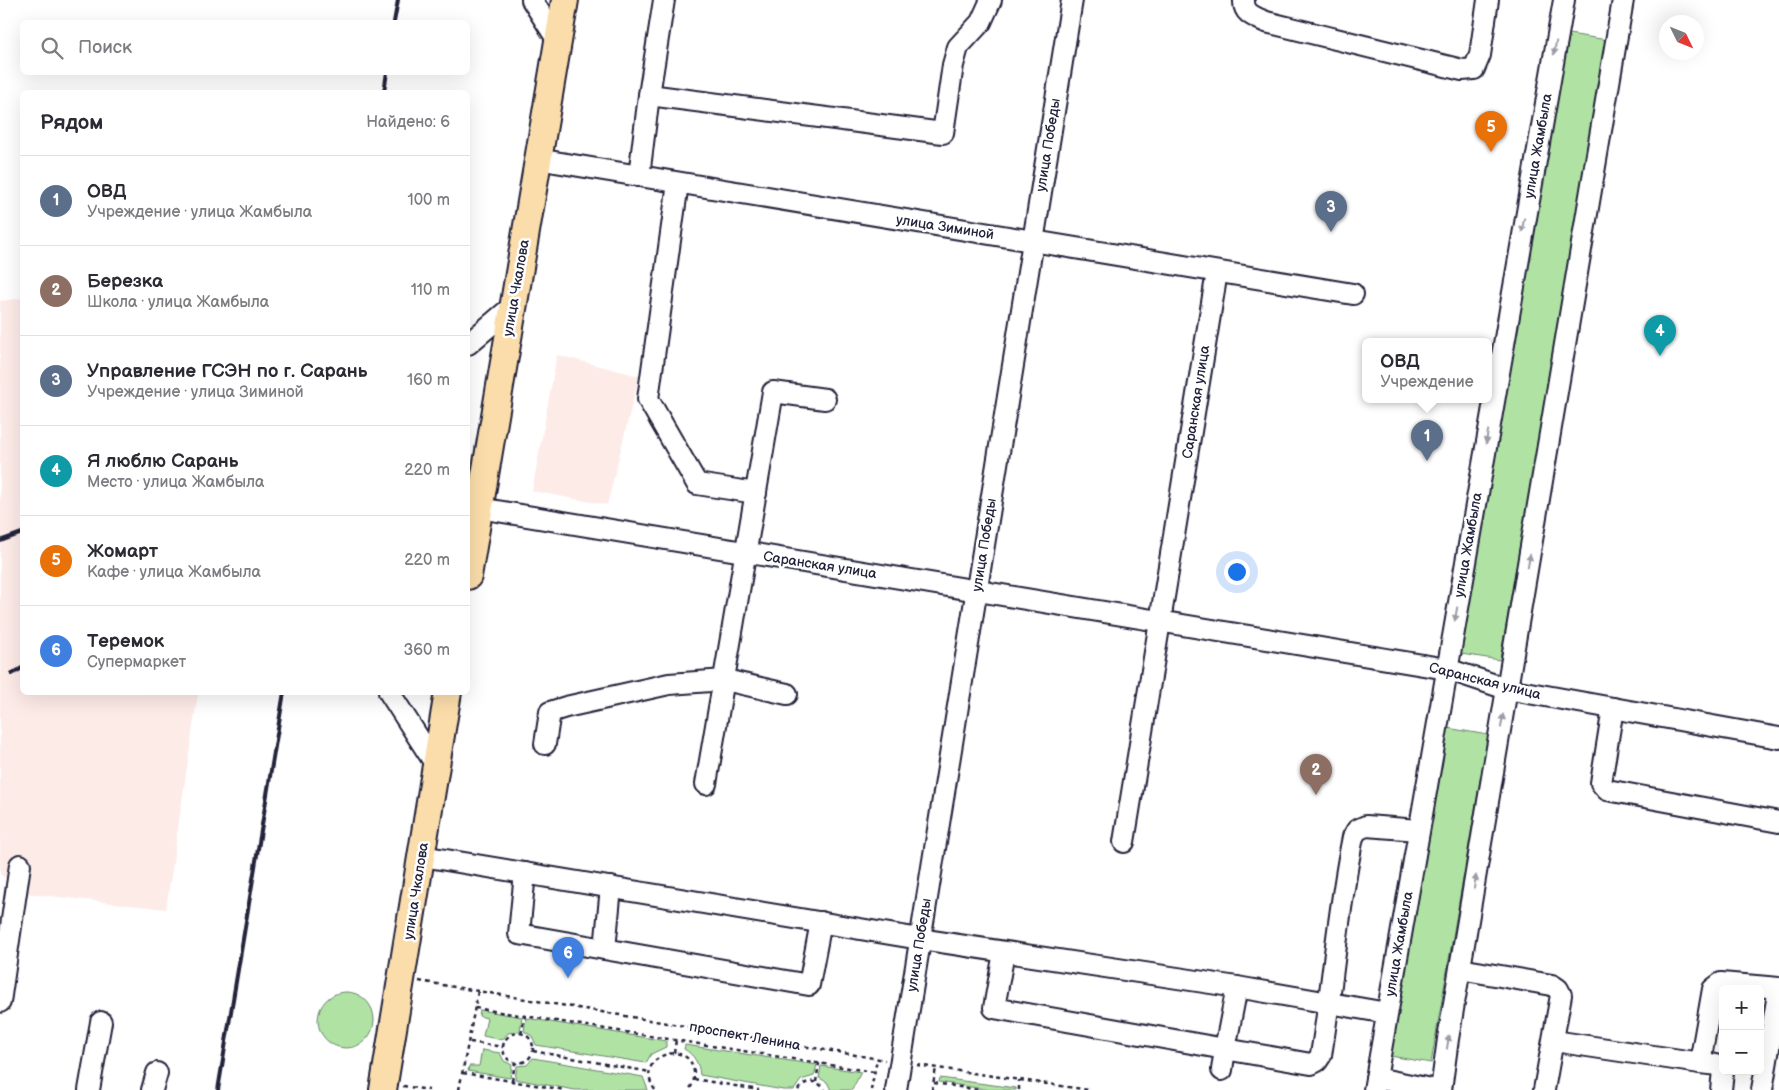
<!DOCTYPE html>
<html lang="ru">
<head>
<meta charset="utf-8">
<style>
  :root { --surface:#fff; --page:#f7f7f7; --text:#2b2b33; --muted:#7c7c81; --line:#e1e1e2; --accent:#0b8043 }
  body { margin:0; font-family:"Balsamiq Sans",sans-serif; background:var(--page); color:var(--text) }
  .controls { position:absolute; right:15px; bottom:15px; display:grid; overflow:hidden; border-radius:8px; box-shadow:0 5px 20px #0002 }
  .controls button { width:45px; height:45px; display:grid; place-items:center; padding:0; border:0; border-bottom:1px solid var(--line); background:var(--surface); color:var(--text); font:25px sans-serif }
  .compass { position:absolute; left:1659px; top:15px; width:45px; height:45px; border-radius:50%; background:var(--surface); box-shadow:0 5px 20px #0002; rotate:133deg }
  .you { position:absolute; left:1236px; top:571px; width:18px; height:18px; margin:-12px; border:4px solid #fff; border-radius:50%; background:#1a73e8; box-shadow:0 0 0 8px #1a73e833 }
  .badge { display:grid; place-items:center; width:32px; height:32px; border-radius:50%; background:var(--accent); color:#fff; font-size:16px; font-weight:700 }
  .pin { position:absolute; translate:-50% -41px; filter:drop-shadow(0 1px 2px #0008) }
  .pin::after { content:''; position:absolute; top:26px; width:18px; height:15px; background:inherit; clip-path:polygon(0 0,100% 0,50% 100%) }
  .popup { position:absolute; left:1362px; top:338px; width:130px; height:65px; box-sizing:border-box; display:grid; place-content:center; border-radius:8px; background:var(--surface); filter:drop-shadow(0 1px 4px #0005); font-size:16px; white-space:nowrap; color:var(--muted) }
  .popup b { font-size:19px; color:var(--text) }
  .popup::after { content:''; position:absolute; left:50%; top:100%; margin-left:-10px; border:10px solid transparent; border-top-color:var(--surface) }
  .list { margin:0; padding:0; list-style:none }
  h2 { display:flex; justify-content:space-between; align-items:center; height:65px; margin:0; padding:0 20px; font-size:21px }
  h2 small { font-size:16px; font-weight:400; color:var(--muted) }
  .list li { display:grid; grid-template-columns:32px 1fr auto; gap:15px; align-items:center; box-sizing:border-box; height:90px; padding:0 20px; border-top:1px solid var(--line) }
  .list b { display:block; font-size:19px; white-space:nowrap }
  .list p { margin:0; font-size:16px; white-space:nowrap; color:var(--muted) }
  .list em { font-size:16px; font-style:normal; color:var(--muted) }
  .icon { flex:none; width:28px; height:28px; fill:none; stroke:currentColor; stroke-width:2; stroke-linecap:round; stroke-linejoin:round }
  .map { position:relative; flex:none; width:1779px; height:1090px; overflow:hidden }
  .search { position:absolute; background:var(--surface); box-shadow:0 5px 20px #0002; left:20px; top:20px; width:450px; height:55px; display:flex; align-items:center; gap:12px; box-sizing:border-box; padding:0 18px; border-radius:8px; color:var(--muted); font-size:19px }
  .panel { position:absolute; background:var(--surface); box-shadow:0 5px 20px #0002; left:20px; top:90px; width:450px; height:605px; border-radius:8px }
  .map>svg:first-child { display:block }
  .built { fill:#fdebe8 }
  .green { fill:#b0e3a3; stroke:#69826f }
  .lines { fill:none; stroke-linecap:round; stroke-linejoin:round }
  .minor-casing { stroke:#22223b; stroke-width:24 }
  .major-casing { stroke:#22223b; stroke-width:30 }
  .path { stroke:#22223b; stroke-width:2.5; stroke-dasharray:4 4; stroke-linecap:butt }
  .minor { stroke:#fff; stroke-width:20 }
  .major { stroke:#fbddab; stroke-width:26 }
  .rail { stroke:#22223b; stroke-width:4 }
  .oneway { fill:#9c9ca7 }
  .labels { text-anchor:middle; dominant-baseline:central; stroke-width:5; stroke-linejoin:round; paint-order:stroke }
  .street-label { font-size:14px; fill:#22223b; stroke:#fff }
</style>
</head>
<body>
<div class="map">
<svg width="1779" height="1090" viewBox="0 0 1779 1090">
  <rect width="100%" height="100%" fill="#fff"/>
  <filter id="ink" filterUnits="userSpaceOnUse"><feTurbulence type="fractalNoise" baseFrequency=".02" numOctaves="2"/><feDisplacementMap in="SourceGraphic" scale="10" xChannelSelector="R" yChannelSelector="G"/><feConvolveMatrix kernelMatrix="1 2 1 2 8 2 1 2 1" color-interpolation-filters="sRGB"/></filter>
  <g filter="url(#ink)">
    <g class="built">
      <polygon points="22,298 22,692 198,693 166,909 24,893 0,874 0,301"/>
      <polygon points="557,355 639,376 607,505 532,491"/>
    </g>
    <g class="green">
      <polygon points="1569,34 1608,40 1500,660 1461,654"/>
      <polygon points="1447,728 1488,735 1431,1063 1390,1056"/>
      <circle cx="346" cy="1020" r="28"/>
      <polygon points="480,1010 522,1017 520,1031 508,1033 502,1040 483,1036 487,1018 479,1016"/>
      <polygon points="526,1018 666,1041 666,1047 651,1054 646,1063 536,1045 532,1036 524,1031"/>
      <path d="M685 1045 817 1065 814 1076 801 1080 794 1090H783L700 1075C699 1063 694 1055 684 1049Z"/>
      <polygon points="482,1050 500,1053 504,1061 512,1065 510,1078 468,1071 469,1066 479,1066"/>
      <polygon points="533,1058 643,1077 648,1090 575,1090 515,1079 517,1066 527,1065"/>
      <polygon points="821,1066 861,1072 852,1090 831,1090 827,1082 819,1078"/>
      <polygon points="940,1078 1016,1088 1016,1090 990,1090 939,1082"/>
    </g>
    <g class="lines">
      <defs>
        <g id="minor">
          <polyline points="532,0 558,41"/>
          <path d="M1244 0C1243 14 1255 17 1266 22L1462 70 1474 69 1480 55 1488 0"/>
          <polyline points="649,95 943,133 953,65 958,47 981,22 991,0"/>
          <polyline points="537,159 1353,294"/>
          <polyline points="639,176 649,95 664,0"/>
          <polyline points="678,183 648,399 697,484 756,493"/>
          <polyline points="468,344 513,306"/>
          <polyline points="479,508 1447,669 1507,689 1779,738"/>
          <polyline points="389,692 436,765"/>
          <polyline points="1613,708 1601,783 1607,790 1779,822"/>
          <polyline points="545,744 550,712 566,707 669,684 725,680 787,694"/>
          <polyline points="706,784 773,392 825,399"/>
          <polyline points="1124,842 1217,272"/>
          <polyline points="422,856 920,939 1237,987 1387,1013"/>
          <polyline points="525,873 519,934 809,985 821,922"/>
          <polyline points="605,949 611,887"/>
          <polyline points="1004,952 994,1008 1225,1049 1237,987"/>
          <polyline points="1460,969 1552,985 1558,989 1561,995 1544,1090"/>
          <polyline points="0,1002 20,865"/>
          <polyline points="1554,1041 1700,1063 1713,989 1721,983 1779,988"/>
          <path d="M1700 1063C1708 1064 1719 1063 1723 1071"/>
          <path d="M1222 1070 1225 1049 1311 1064 1317 1061 1321 1055C1333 983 1338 909 1353 837L1357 830 1366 826 1419 830"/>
          <polyline points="1376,1078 1436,1090"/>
          <polyline points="89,1090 101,1022"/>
          <polyline points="152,1090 157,1073"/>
          <polyline points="896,1090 1072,0"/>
          <polyline points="1374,1090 1564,0"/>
          <polyline points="1441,1090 1448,1039 1623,0"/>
          <polyline points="1721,1090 1723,1071"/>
          <polyline points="1762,1090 1779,988"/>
        </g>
        <g id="major">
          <polyline points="468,576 565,0"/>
          <polyline points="383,1090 448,692"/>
        </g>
      </defs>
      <use href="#minor" class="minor-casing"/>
      <use href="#major" class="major-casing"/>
      <g class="path">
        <polyline points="419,981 885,1060"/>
        <polyline points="475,1008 874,1072"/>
        <circle cx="518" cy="1048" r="15"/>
        <polyline points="521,1034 525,1016"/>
        <polyline points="470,1042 503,1047"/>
        <polyline points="533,1051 650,1072"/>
        <polyline points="674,1053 676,1040"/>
        <polyline points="917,1065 1089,1090"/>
        <polyline points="463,1073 565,1090"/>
        <polyline points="694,1079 759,1090"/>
        <polyline points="512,1081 515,1063"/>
        <polyline points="816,1082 819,1063"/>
        <polyline points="934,1083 979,1090"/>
        <polyline points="403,1086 429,1090"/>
        <polyline points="459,1090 478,991"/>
        <path d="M655 1090C631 1056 690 1037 694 1072 695 1079 693 1084 689 1090"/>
        <path d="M798 1090C806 1079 817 1079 825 1090"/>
        <polyline points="871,1090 877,1059"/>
        <polyline points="932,1090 936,1068"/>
        <polyline points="1019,1090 1019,1080"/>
      </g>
      <use href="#minor" class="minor"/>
      <use href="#major" class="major"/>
      <g class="rail">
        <polyline points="394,22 398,0"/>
        <polyline points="384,92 387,72"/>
        <polyline points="0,541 22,533"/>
        <polyline points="12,674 22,668"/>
        <polyline points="218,1090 284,692"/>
      </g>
    </g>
    <defs><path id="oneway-solid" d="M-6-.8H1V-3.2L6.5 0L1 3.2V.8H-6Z" transform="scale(1.25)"/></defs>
    <g class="oneway">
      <use href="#oneway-solid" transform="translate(1555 48) rotate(100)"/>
      <use href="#oneway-solid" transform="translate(1523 225) rotate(100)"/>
      <use href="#oneway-solid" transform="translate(1487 437) rotate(100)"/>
      <use href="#oneway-solid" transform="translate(1529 561) rotate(-80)"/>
      <use href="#oneway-solid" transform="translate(1456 614) rotate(100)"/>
      <use href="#oneway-solid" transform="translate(1502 721) rotate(-81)"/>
      <use href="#oneway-solid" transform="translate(1475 882) rotate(-81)"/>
      <use href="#oneway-solid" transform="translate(1448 1042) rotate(-81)"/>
    </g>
  </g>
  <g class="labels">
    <g class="street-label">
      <text transform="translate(1048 145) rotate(-81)">улица Победы</text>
      <text transform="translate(1538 146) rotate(-80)">улица Жамбыла</text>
      <text transform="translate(945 227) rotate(9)">улица Зиминой</text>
      <text transform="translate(516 288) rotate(-80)">улица Чкалова</text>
      <text transform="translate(1196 402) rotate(-81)">Саранская улица</text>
      <text transform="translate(984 545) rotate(-81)">улица Победы</text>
      <text transform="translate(1468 545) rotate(-80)">улица Жамбыла</text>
      <text transform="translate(820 565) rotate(9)">Саранская улица</text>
      <text transform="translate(1485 681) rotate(14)">Саранская улица</text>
      <text transform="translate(416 891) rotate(-81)">улица Чкалова</text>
      <text transform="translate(1399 944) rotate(-80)">улица Жамбыла</text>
      <text transform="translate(919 945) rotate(-81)">улица Победы</text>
      <text transform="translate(745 1036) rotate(10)">проспект Ленина</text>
    </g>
  </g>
</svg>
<div class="controls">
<button>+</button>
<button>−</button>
</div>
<svg class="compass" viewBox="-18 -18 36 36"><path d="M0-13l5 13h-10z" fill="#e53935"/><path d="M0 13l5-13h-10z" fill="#7c7c81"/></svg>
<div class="you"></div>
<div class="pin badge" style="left:1427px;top:461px;background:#5c6f8a">1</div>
<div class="popup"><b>ОВД</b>Учреждение</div>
<div class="pin badge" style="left:1316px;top:795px;background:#8d6e63">2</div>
<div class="pin badge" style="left:1331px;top:232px;background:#5c6f8a">3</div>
<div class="pin badge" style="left:1660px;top:356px;background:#0f9aa8">4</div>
<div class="pin badge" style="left:1491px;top:152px;background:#e8710a">5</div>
<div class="pin badge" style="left:568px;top:978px;background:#3f7fe0">6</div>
<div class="search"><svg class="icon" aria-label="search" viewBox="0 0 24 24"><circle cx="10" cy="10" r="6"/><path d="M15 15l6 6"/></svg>Поиск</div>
<section class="panel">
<h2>Рядом<small>Найдено: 6</small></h2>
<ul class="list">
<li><span class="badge" style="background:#5c6f8a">1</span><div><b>ОВД</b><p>Учреждение · улица Жамбыла</p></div><em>100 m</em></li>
<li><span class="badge" style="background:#8d6e63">2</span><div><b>Березка</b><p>Школа · улица Жамбыла</p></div><em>110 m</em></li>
<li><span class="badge" style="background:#5c6f8a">3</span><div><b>Управление ГСЭН по г. Сарань</b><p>Учреждение · улица Зиминой</p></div><em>160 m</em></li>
<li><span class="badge" style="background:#0f9aa8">4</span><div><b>Я люблю Сарань</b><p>Место · улица Жамбыла</p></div><em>220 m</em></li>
<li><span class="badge" style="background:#e8710a">5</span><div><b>Жомарт</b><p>Кафе · улица Жамбыла</p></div><em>220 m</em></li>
<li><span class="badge" style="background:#3f7fe0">6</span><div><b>Теремок</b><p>Супермаркет</p></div><em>360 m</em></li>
</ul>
</section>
</div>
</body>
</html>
